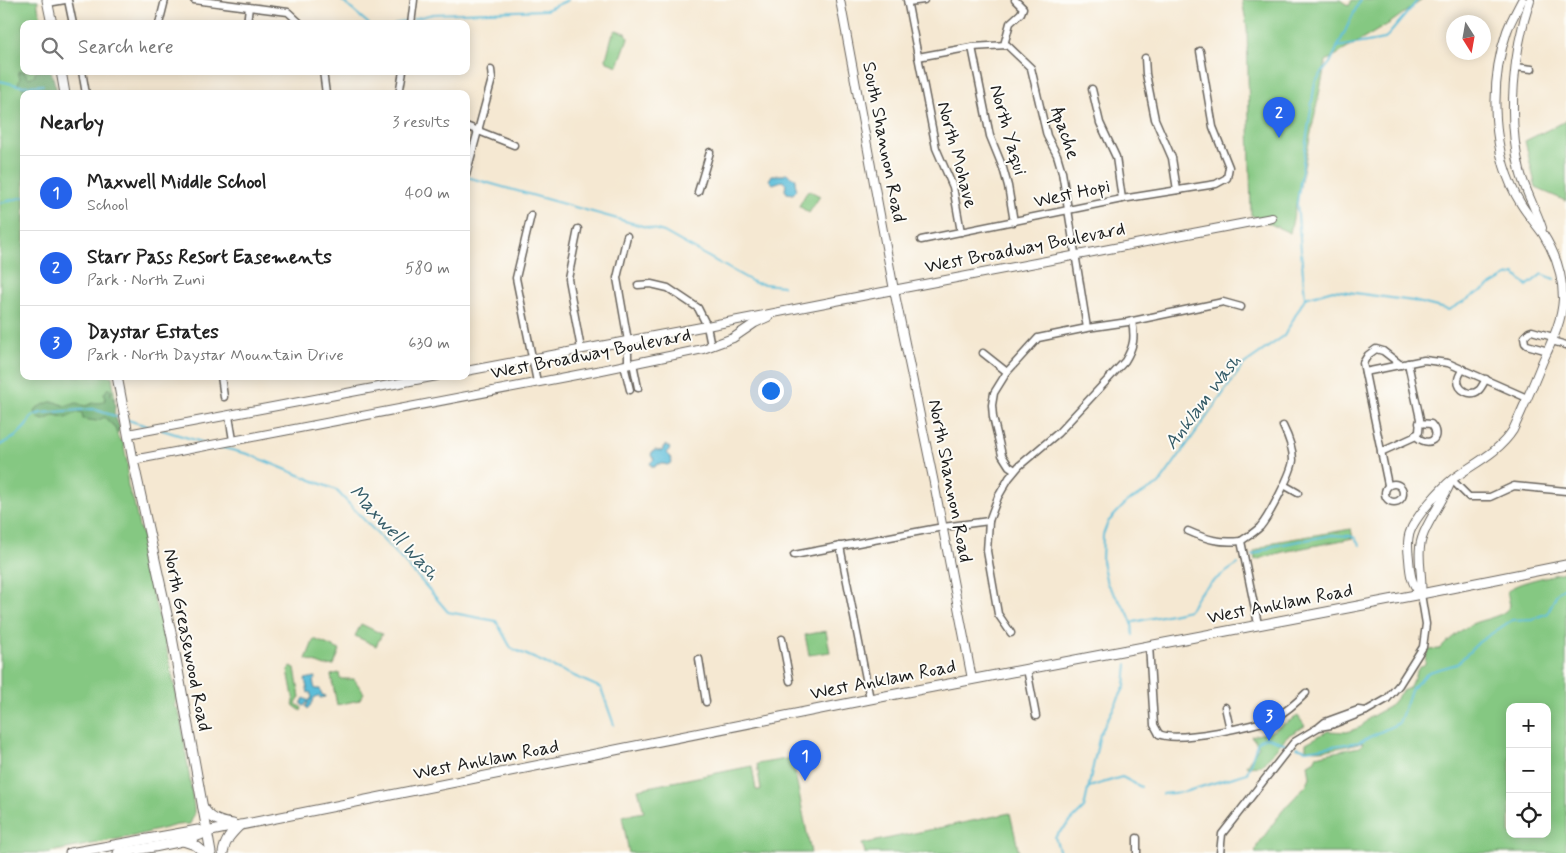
<!DOCTYPE html>
<html lang="en">
<head>
<meta charset="utf-8">
<style>
  :root { --surface:#fff; --page:#f6f6f6; --text:#222; --muted:#767676; --line:#e0e0e0; --accent:#2563eb }
  body { margin:0; font-family:Mynerve,sans-serif; background:var(--page); color:var(--text) }
  .controls { position:absolute; right:15px; bottom:15px; display:grid; overflow:hidden; border-radius:10px; box-shadow:0 2px 12px #0003 }
  .controls button { width:45px; height:45px; display:grid; place-items:center; padding:0; border:0; border-bottom:1px solid var(--line); background:var(--surface); color:var(--text); font:25px sans-serif }
  .compass { position:absolute; left:1446px; top:15px; width:45px; height:45px; border-radius:50%; background:var(--surface); box-shadow:0 2px 12px #0003; rotate:169deg }
  .you { position:absolute; left:770px; top:390px; width:18px; height:18px; margin:-12px; border:4px solid #fff; border-radius:50%; background:#1a73e8; box-shadow:0 0 0 8px #1a73e833 }
  .badge { display:grid; place-items:center; width:32px; height:32px; border-radius:50%; background:var(--accent); color:#fff; font-size:16px; font-weight:700 }
  .pin { position:absolute; translate:-50% -41px; filter:drop-shadow(0 1px 2px #0008) }
  .pin::after { content:''; position:absolute; top:26px; width:18px; height:15px; background:inherit; clip-path:polygon(0 0,100% 0,50% 100%) }
  .list { margin:0; padding:0; list-style:none }
  h2 { display:flex; justify-content:space-between; align-items:center; height:65px; margin:0; padding:0 20px; font-size:21px }
  h2 small { font-size:16px; font-weight:400; color:var(--muted) }
  .list li { display:grid; grid-template-columns:32px 1fr auto; gap:15px; align-items:center; box-sizing:border-box; height:75px; padding:0 20px; border-top:1px solid var(--line) }
  .list b { display:block; font-size:19px; white-space:nowrap }
  .list p { margin:0; font-size:16px; white-space:nowrap; color:var(--muted) }
  .list em { font-size:16px; font-style:normal; color:var(--muted) }
  .icon { flex:none; width:28px; height:28px; fill:none; stroke:currentColor; stroke-width:2; stroke-linecap:round; stroke-linejoin:round }
  .map { position:relative; flex:none; width:1566px; height:853px; overflow:hidden }
  .search { position:absolute; background:var(--surface); box-shadow:0 2px 12px #0003; left:20px; top:20px; width:450px; height:55px; display:flex; align-items:center; gap:12px; box-sizing:border-box; padding:0 18px; border-radius:10px; color:var(--muted); font-size:19px }
  .panel { position:absolute; background:var(--surface); box-shadow:0 2px 12px #0003; left:20px; top:90px; width:450px; height:290px; border-radius:10px }
  .map>svg:first-child { display:block }
  .green { fill:#85c882; stroke:#50724f; fill-rule:evenodd }
  .forest { fill:#6cac70; stroke:#446446 }
  .water { fill:#5bbdd9; stroke:#3c6c7a }
  .lines { fill:none; stroke-linecap:round; stroke-linejoin:round }
  .stream { stroke:#5bbdd9; stroke-width:2 }
  .minor-casing { stroke:#68635c; stroke-width:9 }
  .tertiary-casing { stroke:#68635c; stroke-width:10 }
  .secondary-casing { stroke:#68635c; stroke-width:11 }
  .minor { stroke:#fff; stroke-width:6 }
  .tertiary { stroke:#fff; stroke-width:8 }
  .secondary { stroke:#fff; stroke-width:9 }
  .labels { text-anchor:middle; dominant-baseline:central; stroke-width:4; stroke-linejoin:round; paint-order:stroke }
  .street-label { font-size:19px; fill:#1c1c1c; stroke:#fdfcf7 }
  .water-label { font-size:20px; font-style:italic; fill:#355c68; stroke:#fdfcf7 }
</style>
</head>
<body>
<div class="map">
<svg width="1566" height="853" viewBox="0 0 1566 853">
  <rect width="100%" height="100%" fill="#fdfcf7"/>
  <filter id="ink" filterUnits="userSpaceOnUse"><feTurbulence type="fractalNoise" baseFrequency=".02" numOctaves="2"/><feDisplacementMap in="SourceGraphic" scale="10" xChannelSelector="R" yChannelSelector="G"/><feConvolveMatrix kernelMatrix="1 2 1 2 8 2 1 2 1" color-interpolation-filters="sRGB"/></filter>
  <filter id="wash" filterUnits="userSpaceOnUse"><feTurbulence type="fractalNoise" baseFrequency=".0096" numOctaves="4" result="noise"/><feDisplacementMap in="SourceGraphic" scale="20" xChannelSelector="R" yChannelSelector="G"/><feGaussianBlur stdDeviation="1.12" result="paint"/><feColorMatrix in="noise" values="0 0 0 0 0 0 0 0 0 0 0 0 0 0 0 0 0 1.4 0 .05"/><feComposite in="paint" operator="in"/></filter>
  <g filter="url(#wash)">
    <rect width="100%" height="100%" fill="#f5e8d2"/>
    <g class="green">
      <path d="M0 0H38C36 8 43 16 41 24H24V71H37L41 92 47 94H24V376H112L115 400 111 396 112 391 105 392 104 394 105 400 101 403 105 417 110 423 114 426 119 439 123 442 128 466 127 477 128 487 134 502 139 527 143 535 150 573 152 593 162 627 176 693V702L174 706 178 709 181 720 194 808V815L190 824 177 825 134 836 45 853H0Z"/>
      <polygon points="1242,0 1340,0 1349,6 1352,0 1422,0 1390,23 1326,61 1290,233 1251,215 1247,27"/>
      <polygon points="616,30 626,33 628,38 618,66 607,62 606,59 612,36"/>
      <polygon points="1566,121 1566,201 1536,188 1525,141"/>
      <polygon points="808,190 820,196 809,213 799,206"/>
      <polygon points="1351,529 1353,538 1283,552 1255,560 1254,552 1274,542"/>
      <path d="M1566 571V853H1255L1257 846 1283 810 1307 784 1310 777 1308 764 1315 760 1316 756 1359 747 1363 743 1362 742C1343 747 1326 752 1306 749V743L1328 731 1347 732 1361 727 1369 718 1390 706 1402 691 1409 688 1418 669 1425 664 1426 656 1429 650 1440 649C1449 640 1460 630 1472 624 1482 619 1506 617 1510 605L1507 592C1515 581 1552 577 1566 571ZM1510 707H1547V834H1510Z"/>
      <polygon points="361,624 382,634 376,646 355,636"/>
      <polygon points="826,631 830,652 809,655 805,635"/>
      <polygon points="314,639 340,650 334,665 325,666 306,659"/>
      <polygon points="291,666 295,668 300,697 296,704 302,708 301,711 293,705 294,702 288,670"/>
      <polygon points="339,673 340,679 354,679 364,693 359,700 337,705 331,675"/>
      <polygon points="1298,716 1305,726 1287,736 1262,765 1246,766 1259,746 1251,736 1270,732"/>
      <polygon points="792,758 811,853 629,853 622,816 644,812 638,789 752,766 756,790 761,790 757,764"/>
      <polygon points="1010,813 1019,853 864,853 865,852 862,844"/>
    </g>
    <g class="forest">
      <polygon points="18,71 24,72 29,78 34,76 37,71 51,71 58,94 42,92 26,94 26,91 18,84 20,79"/>
      <path d="M108 388 111 390V396C119 404 113 407 115 415 116 421 120 425 120 431L117 433 114 426 110 423 105 417 96 421 83 419 82 413 79 412 66 418 55 415 44 420C39 419 36 417 35 412L38 407 50 402H56L65 406 77 403C91 410 87 401 100 403L105 400 104 394Z"/>
    </g>
    <g class="water">
      <polygon points="787,173 791,177 796,178 795,183 797,190 793,194 787,193 785,190 786,184 782,181 773,184 769,180 772,175 784,175"/>
      <polygon points="666,445 670,448 669,450 666,453 672,459 671,463 667,465 664,464 657,464 655,467 652,467 650,463 654,459 651,455 652,452 655,450 661,451 663,450 663,447"/>
      <polygon points="315,677 315,680 313,681 315,689 320,689 322,695 324,695 325,697 320,698 319,696 315,697 308,709 306,707 308,703 307,702 304,706 301,704 304,698 309,701 312,697 310,692 308,693 305,679"/>
    </g>
    <g class="lines">
      <g class="stream">
        <polyline points="341,0 369,24"/>
        <polyline points="413,19 433,14 546,10 568,0"/>
        <polyline points="395,24 409,20"/>
        <polyline points="1337,47 1385,39 1418,0"/>
        <polyline points="0,81 21,86 43,85"/>
        <polyline points="467,177 664,232 755,283 783,286"/>
        <polyline points="0,203 24,197"/>
        <polyline points="1305,298 1333,290 1413,301 1449,310 1507,276 1515,274 1527,286 1542,274 1554,279"/>
        <polyline points="128,420 150,427"/>
        <polyline points="162,430 205,443"/>
        <polyline points="0,445 15,437 26,426 32,416 41,413 93,409 121,418"/>
        <polyline points="219,447 248,454 336,490 419,578 448,612 496,621 511,648 601,688 614,725"/>
        <polyline points="1253,555 1273,546 1332,535 1350,536 1355,538 1360,545"/>
        <path d="M1134 622 1189 610C1194 605 1195 598 1200 593 1211 581 1225 573 1238 564"/>
        <polyline points="1133,635 1132,623 1128,613 1107,584 1102,561 1103,535 1108,522 1127,502 1159,484 1244,364 1284,336 1305,298 1297,203 1315,82 1330,63 1360,0"/>
        <polyline points="1297,747 1306,750 1359,742 1399,723 1412,688 1429,672 1457,664 1479,642 1512,620 1532,619 1548,613 1557,593 1566,586"/>
        <polyline points="1089,787 1122,777 1141,787"/>
        <polyline points="1162,794 1184,792 1247,773 1258,741 1266,737 1286,744"/>
        <polyline points="1060,853 1055,837 1084,808 1100,734 1125,686 1127,664"/>
      </g>
    </g>
  </g>
  <g filter="url(#ink)">
    <g class="lines">
      <defs>
        <g id="minor">
          <polyline points="68,0 73,24"/>
          <polyline points="194,0 288,12 301,24"/>
          <polyline points="907,0 936,148 953,187 961,232"/>
          <polyline points="908,2 924,0"/>
          <polyline points="48,3 65,0"/>
          <polyline points="159,24 165,0"/>
          <polyline points="247,24 249,7"/>
          <polyline points="411,24 414,0"/>
          <polyline points="1004,45 1010,23 1021,13 1023,8 1015,0"/>
          <polyline points="972,47 990,136 1003,168 1008,186 1014,222"/>
          <polyline points="918,57 972,47 1007,45 1031,68 1047,136 1057,155 1062,172 1087,328"/>
          <polyline points="1145,58 1146,74 1155,119 1172,158 1177,190"/>
          <polyline points="1516,67 1532,69"/>
          <polyline points="82,71 86,94"/>
          <polyline points="323,71 326,94"/>
          <polyline points="1092,89 1100,123 1116,157 1122,199"/>
          <polyline points="399,94 403,71"/>
          <polyline points="466,126 514,145"/>
          <polyline points="466,175 492,79 491,70"/>
          <polyline points="698,192 710,152"/>
          <polyline points="531,215 516,278 537,382"/>
          <polyline points="578,229 568,279 581,349"/>
          <polyline points="627,236 617,278 628,341 628,364"/>
          <polyline points="921,240 1122,199 1216,184 1227,178 1229,167 1213,127 1200,51"/>
          <polyline points="638,285 651,284 668,288 698,308 707,326 711,346"/>
          <polyline points="1552,341 1566,345"/>
          <polyline points="1548,351 1527,345 1525,343 1524,337 1529,332 1532,331 1553,337"/>
          <polyline points="983,353 1007,372"/>
          <polyline points="633,363 638,388"/>
          <polyline points="624,365 630,390"/>
          <path d="M1463 369C1461 372 1458 376 1458 380 1458 391 1471 397 1479 390 1482 387 1484 382 1486 379"/>
          <polyline points="1365,372 1424,360 1448,363 1527,398"/>
          <polyline points="221,376 224,397"/>
          <polyline points="229,416 233,440"/>
          <path d="M1415 435C1429 450 1443 437 1431 424L1419 423"/>
          <polyline points="1381,452 1414,437 1419,432 1420,419 1408,363"/>
          <polyline points="1015,470 1009,466 1002,455 993,417 992,405 994,393 1007,372 1038,338 1087,328 1128,322 1223,302 1241,307"/>
          <polyline points="1452,480 1469,497 1490,497 1514,486 1566,491"/>
          <circle cx="1394" cy="493" r="9"/>
          <polyline points="1284,485 1298,493"/>
          <polyline points="1388,485 1363,363 1368,355 1376,349 1383,351 1401,365"/>
          <path d="M1188 531C1208 540 1220 543 1241 541"/>
          <path d="M1241 541C1247 537 1255 532 1260 527 1269 516 1292 473 1293 460 1293 448 1288 436 1283 426"/>
          <polyline points="1241,541 1258,624"/>
          <polyline points="840,546 870,699"/>
          <polyline points="794,555 943,527 989,521"/>
          <path d="M1011 633 998 614 987 551 989 521 998 497 1009 478 1019 466 1058 433 1125 361C1134 346 1135 338 1132 321"/>
          <polyline points="782,639 790,681"/>
          <polyline points="1149,645 1154,725 1159,734"/>
          <polyline points="699,659 706,702"/>
          <polyline points="1027,669 1036,716"/>
          <polyline points="1225,707 1230,729"/>
          <polyline points="1366,711 1387,699 1399,685 1423,647 1426,624 1421,594"/>
          <path d="M1159 734C1176 743 1258 726 1276 717 1287 711 1297 702 1306 693"/>
          <polyline points="1137,838 1137,853"/>
          <polyline points="1220,853 1222,834 1294,742 1319,727 1325,722 1358,710 1366,711 1331,725 1319,727"/>
        </g>
        <g id="tertiary">
          <polyline points="840,0 894,290 934,483 972,679"/>
          <path d="M1530 0C1513 52 1507 117 1520 171 1525 191 1536 209 1542 228"/>
          <polyline points="466,371 707,326 846,299 1272,218"/>
          <polyline points="128,434 437,376"/>
          <polyline points="133,460 597,371 703,349 733,338 755,323 768,317"/>
          <path d="M1421 594C1411 584 1410 573 1409 559 1408 551 1407 539 1410 532 1415 517 1441 488 1454 478 1475 463 1499 452 1513 430 1523 408 1533 386 1542 363 1551 343 1562 322 1563 299 1563 276 1555 253 1543 234 1536 224 1527 214 1521 204 1491 156 1489 83 1507 31 1511 20 1517 10 1522 0"/>
          <path d="M1421 594C1423 578 1418 563 1420 547 1422 528 1442 503 1450 484"/>
        </g>
        <g id="secondary">
          <polyline points="47,0 52,24"/>
          <polyline points="61,71 65,94"/>
          <polyline points="117,376 133,460 172,637 211,853"/>
          <path d="M203 807C210 819 219 822 233 824"/>
          <polyline points="183,841 195,845 205,853"/>
          <polyline points="70,853 198,830 206,832"/>
          <path d="M118 853C140 849 189 843 206 832L870 699 1421 594 1566 565"/>
          <path d="M223 853C225 840 231 834 240 825"/>
        </g>
      </defs>
      <use href="#minor" class="minor-casing"/>
      <use href="#tertiary" class="tertiary-casing"/>
      <use href="#secondary" class="secondary-casing"/>
      <use href="#minor" class="minor"/>
      <use href="#tertiary" class="tertiary"/>
      <use href="#secondary" class="secondary"/>
    </g>
  </g>
  <g class="labels">
    <g class="street-label">
      <text transform="translate(1008 130) rotate(74)">North Yaqui</text>
      <text transform="translate(1065 133) rotate(71)">Apache</text>
      <text transform="translate(884 142) rotate(79)">South Shannon Road</text>
      <text transform="translate(957 155) rotate(75)">North Mohave</text>
      <text transform="translate(1072 194) rotate(-12)">West Hopi</text>
      <text transform="translate(1025 248) rotate(-11)">West Broadway Boulevard</text>
      <text transform="translate(591 354) rotate(-11)">West Broadway Boulevard</text>
      <text transform="translate(950 481) rotate(79)">North Shannon Road</text>
      <text transform="translate(1280 604) rotate(-11)">West Anklam Road</text>
      <text transform="translate(187 640) rotate(79)">North Greasewood Road</text>
      <text transform="translate(883 680) rotate(-11)">West Anklam Road</text>
      <text transform="translate(486 760) rotate(-11)">West Anklam Road</text>
    </g>
    <g class="water-label">
      <text transform="translate(1203 402) rotate(-53)">Anklam Wash</text>
      <text transform="translate(394 533) rotate(47)">Maxwell Wash</text>
    </g>
  </g>
</svg>
<div class="controls">
<button>+</button>
<button>−</button>
<button><svg class="icon" aria-label="locate" viewBox="0 0 24 24"><circle cx="12" cy="12" r="6"/><path d="M12 2v4M12 18v4M2 12h4M18 12h4"/></svg></button>
</div>
<svg class="compass" viewBox="-18 -18 36 36"><path d="M0-13l5 13h-10z" fill="#e53935"/><path d="M0 13l5-13h-10z" fill="#767676"/></svg>
<div class="you"></div>
<div class="pin badge" style="left:805px;top:781px">1</div>
<div class="pin badge" style="left:1279px;top:138px">2</div>
<div class="pin badge" style="left:1269px;top:741px">3</div>
<div class="search"><svg class="icon" aria-label="search" viewBox="0 0 24 24"><circle cx="10" cy="10" r="6"/><path d="M15 15l6 6"/></svg>Search here</div>
<section class="panel">
<h2>Nearby<small>3 results</small></h2>
<ul class="list">
<li><span class="badge">1</span><div><b>Maxwell Middle School</b><p>School</p></div><em>400 m</em></li>
<li><span class="badge">2</span><div><b>Starr Pass Resort Easements</b><p>Park · North Zuni</p></div><em>580 m</em></li>
<li><span class="badge">3</span><div><b>Daystar Estates</b><p>Park · North Daystar Mountain Drive</p></div><em>630 m</em></li>
</ul>
</section>
</div>
</body>
</html>
